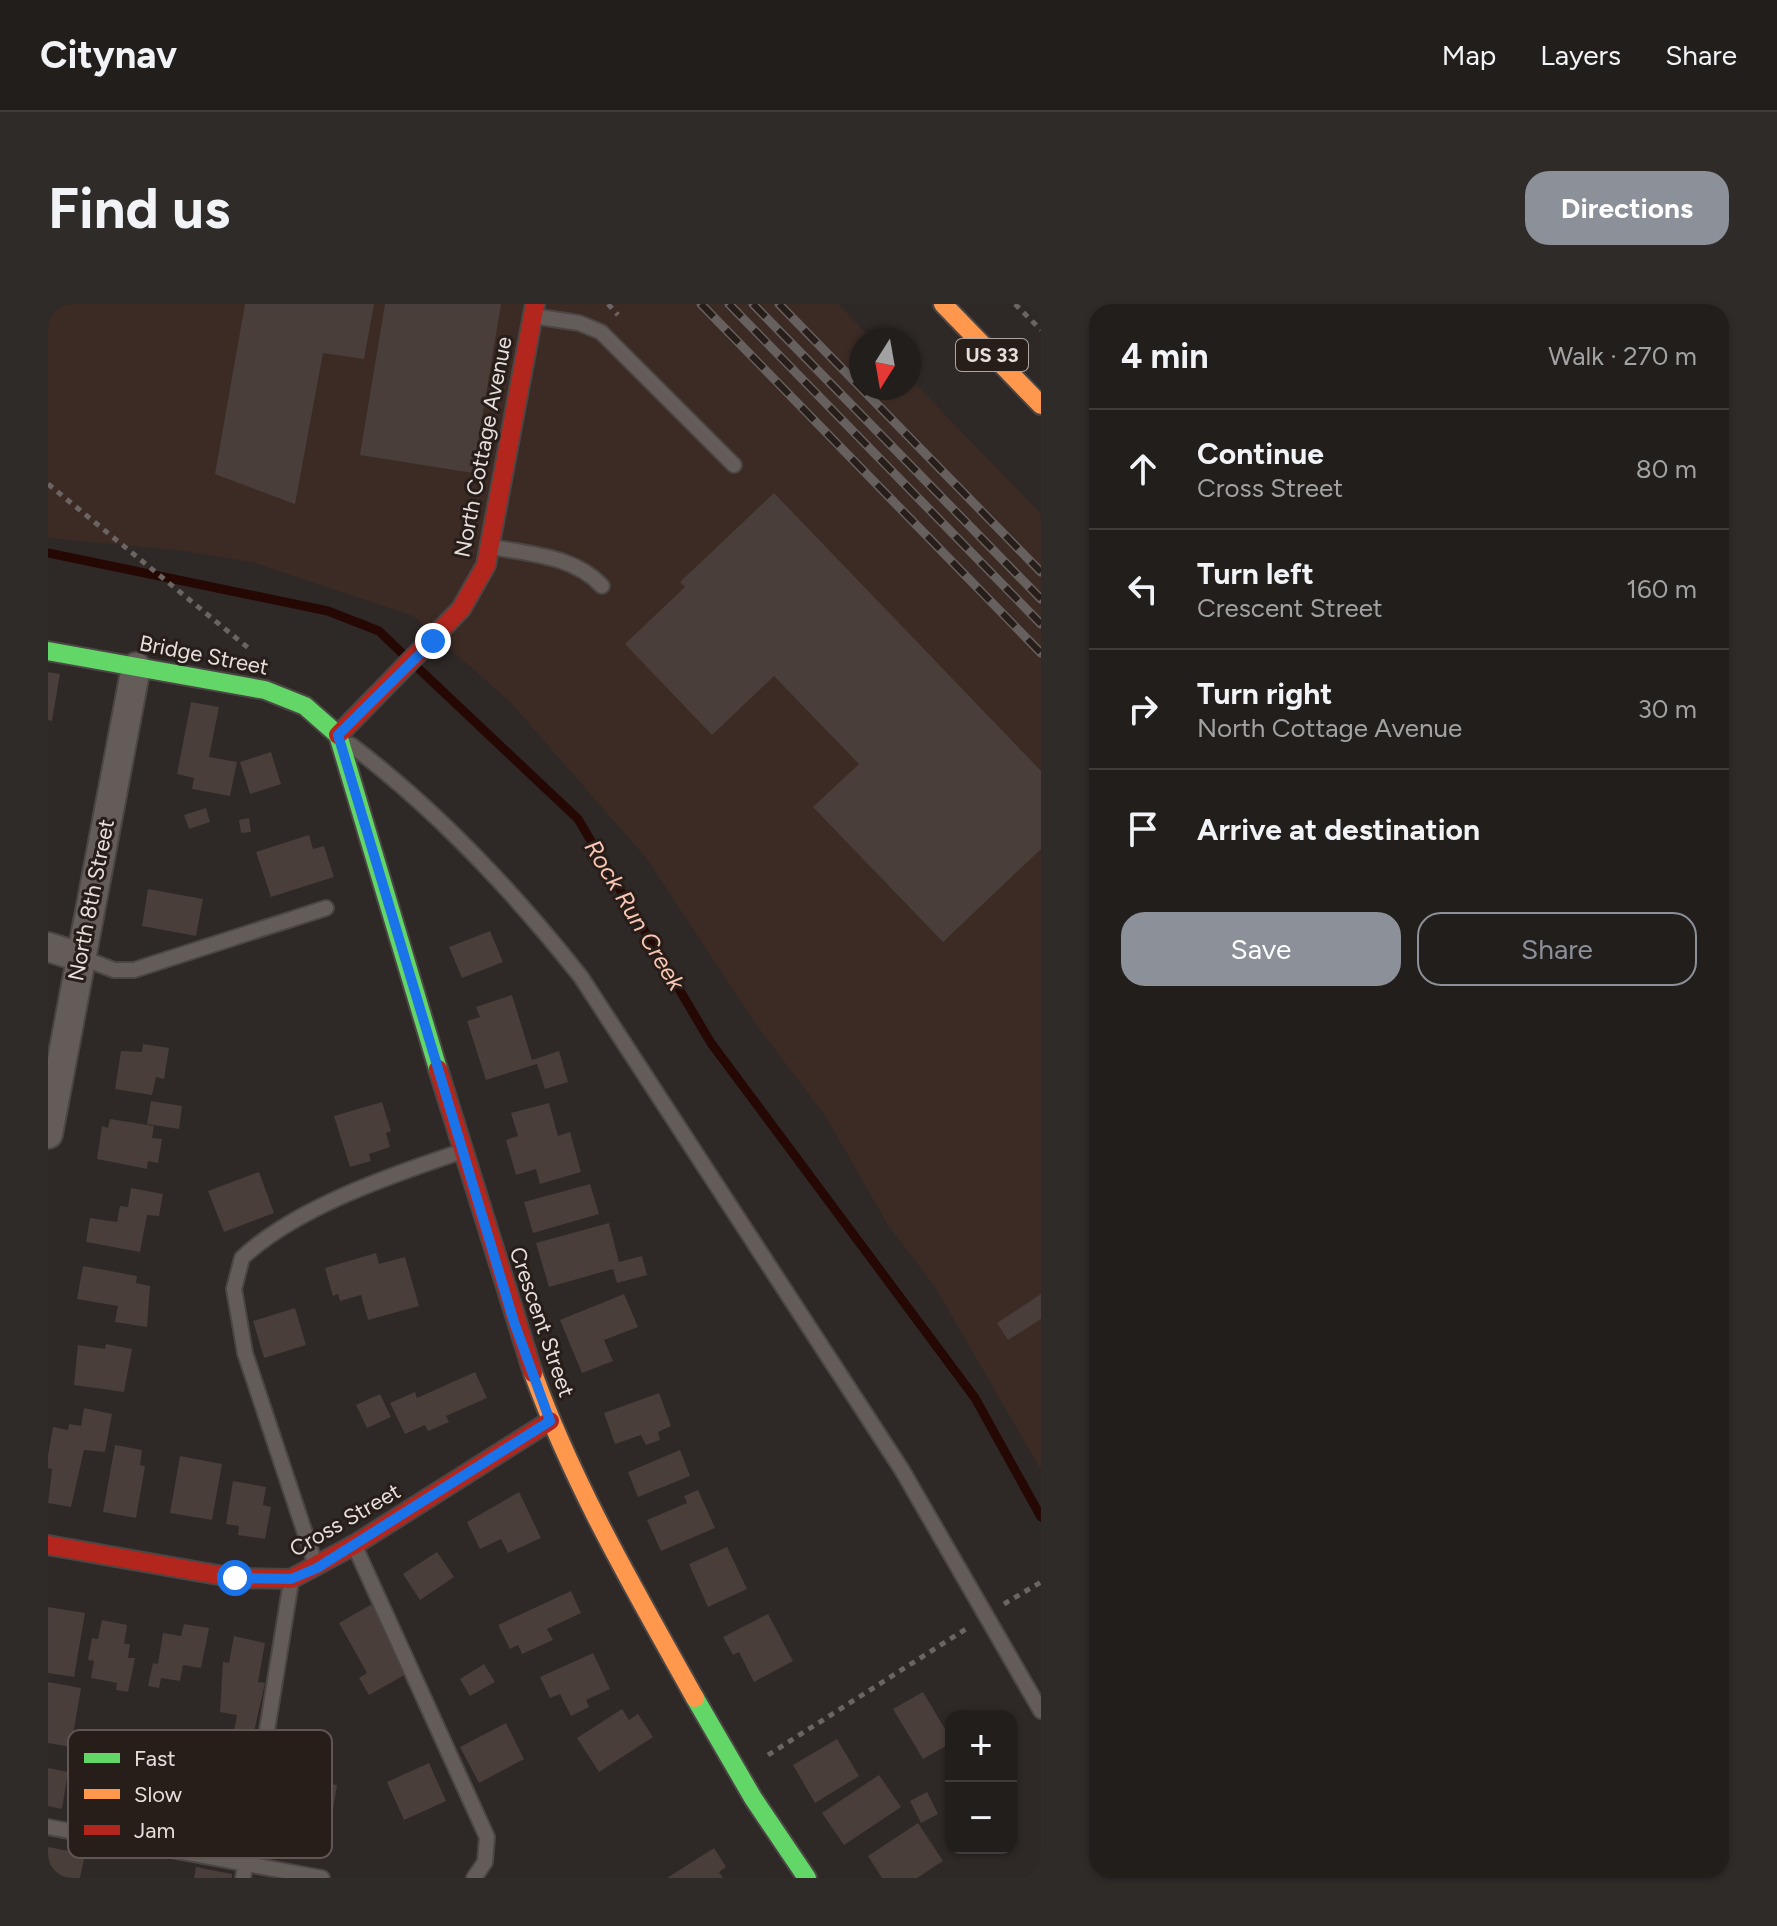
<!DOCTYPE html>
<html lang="en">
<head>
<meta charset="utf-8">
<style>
  :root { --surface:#221e1c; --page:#2e2b29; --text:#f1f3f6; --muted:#a2a2a3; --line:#3f3c3b; --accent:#8c9099 }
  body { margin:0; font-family:Figtree,sans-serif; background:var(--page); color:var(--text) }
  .controls { position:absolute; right:24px; bottom:24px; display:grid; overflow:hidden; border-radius:16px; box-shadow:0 2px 6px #0004 }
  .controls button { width:72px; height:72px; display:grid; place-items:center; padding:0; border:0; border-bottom:2px solid var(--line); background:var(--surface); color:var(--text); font:40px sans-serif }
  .compass { position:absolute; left:801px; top:24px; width:72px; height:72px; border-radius:50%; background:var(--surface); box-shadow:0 2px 6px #0004; rotate:191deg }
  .stop { position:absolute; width:24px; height:24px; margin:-18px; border:6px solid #1a73e8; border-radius:50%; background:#fff }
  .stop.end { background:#1a73e8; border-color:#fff; box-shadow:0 2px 8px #0008 }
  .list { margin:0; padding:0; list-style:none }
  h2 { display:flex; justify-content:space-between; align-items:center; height:104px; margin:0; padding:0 32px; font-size:34px }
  h2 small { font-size:26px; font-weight:400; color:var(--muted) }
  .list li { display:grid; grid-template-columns:52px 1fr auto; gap:24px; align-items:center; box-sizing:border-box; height:120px; padding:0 32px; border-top:2px solid var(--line) }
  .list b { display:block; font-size:30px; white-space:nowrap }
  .list p { margin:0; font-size:26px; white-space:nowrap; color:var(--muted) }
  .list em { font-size:26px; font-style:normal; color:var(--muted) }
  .actions { display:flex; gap:16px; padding:24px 32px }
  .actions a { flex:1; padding:18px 0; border:2px solid var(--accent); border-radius:24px; text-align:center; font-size:28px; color:var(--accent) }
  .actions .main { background:var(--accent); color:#fff }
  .icon { flex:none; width:44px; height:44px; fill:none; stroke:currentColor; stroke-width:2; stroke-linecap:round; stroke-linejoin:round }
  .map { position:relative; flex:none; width:993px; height:1574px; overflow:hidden; border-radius:24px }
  header { display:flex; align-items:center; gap:48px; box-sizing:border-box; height:112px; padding:0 40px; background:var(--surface); border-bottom:2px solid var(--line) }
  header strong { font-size:38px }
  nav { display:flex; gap:44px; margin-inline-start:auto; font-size:28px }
  .intro { display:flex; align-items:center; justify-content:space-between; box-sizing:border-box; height:192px; padding:0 48px }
  h1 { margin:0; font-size:56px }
  .button { padding:20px 36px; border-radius:24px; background:var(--accent); color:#fff; font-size:28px; font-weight:700 }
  main { display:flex; gap:48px; padding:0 48px }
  aside { flex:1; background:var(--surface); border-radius:24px; box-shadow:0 2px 6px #0004 }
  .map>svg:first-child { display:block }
  .built { fill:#3c2b25 }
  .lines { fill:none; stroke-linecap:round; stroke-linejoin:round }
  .stream { stroke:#250703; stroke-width:9 }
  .building { fill:#493e39 }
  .lane-casing { stroke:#4b4644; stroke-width:18 }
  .street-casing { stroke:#4b4644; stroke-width:32 }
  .fast-casing { stroke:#4b4644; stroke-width:22 }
  .slow-casing { stroke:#4b4644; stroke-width:22 }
  .jam-casing { stroke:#4b4644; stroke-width:22 }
  .path { stroke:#6a6462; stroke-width:5; stroke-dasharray:6 6; stroke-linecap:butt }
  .lane { stroke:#645c59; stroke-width:14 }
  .street { stroke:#645c59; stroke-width:28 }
  .fast { stroke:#63d668; stroke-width:18 }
  .slow { stroke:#ff974d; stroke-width:18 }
  .jam { stroke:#b3261e; stroke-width:18 }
  .rail-casing { stroke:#66605e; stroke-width:9 }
  .rail { stroke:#271d19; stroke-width:6; stroke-dasharray:18; stroke-linecap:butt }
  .route { stroke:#1a73e8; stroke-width:10 }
  .labels { text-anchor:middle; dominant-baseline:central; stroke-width:6; stroke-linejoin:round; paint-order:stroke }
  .shield { fill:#271d19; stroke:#ada5a2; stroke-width:2 }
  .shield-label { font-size:20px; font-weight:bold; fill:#e6dfdc }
  .street-label { font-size:22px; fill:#e6dfdc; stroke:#271d19 }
  .water-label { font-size:24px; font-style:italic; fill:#f8c6b3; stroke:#271d19 }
  .key { fill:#271d19; stroke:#605754; stroke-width:2 }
  .key-label { font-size:22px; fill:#e6dfdc }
</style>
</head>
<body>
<header>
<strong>Citynav</strong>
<nav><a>Map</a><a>Layers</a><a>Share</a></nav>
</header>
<div class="intro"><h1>Find us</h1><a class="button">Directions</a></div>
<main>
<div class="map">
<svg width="993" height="1574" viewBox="0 0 993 1574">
  <rect width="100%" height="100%" fill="#2e2826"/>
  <polygon class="built" points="0,0 790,0 825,36 813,36 813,84 861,84 861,73 993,210 993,1166 887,983 840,921 778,813 707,719 599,555 463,399 365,312 204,258 137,247 0,234"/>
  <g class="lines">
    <g class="stream">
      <polyline points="0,249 280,307 331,327 357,352"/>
      <polyline points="371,365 530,515 663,739 927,1094 993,1213"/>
    </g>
  </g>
  <g class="building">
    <polygon points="197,0 326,0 316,55 275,49 247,200 167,170"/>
    <polygon points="337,0 453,0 425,169 312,151"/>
    <polygon points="726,189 993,467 993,545 895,638 765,503 811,460 726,372 664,431 577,340 637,283 632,278"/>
    <polygon points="0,368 12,370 4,417 0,416"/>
    <polygon points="143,398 171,403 161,453 189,458 182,492 144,485 146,474 129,470"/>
    <polygon points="223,448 233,480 202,490 192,458"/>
    <polygon points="158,504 162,518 141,525 136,511"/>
    <polygon points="201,514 203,528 193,529 191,516"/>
    <polygon points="261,531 265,545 276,542 286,573 223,593 208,548"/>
    <polygon points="100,585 155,595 148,632 94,622"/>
    <polygon points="442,627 455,658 414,674 401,643"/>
    <polygon points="464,691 484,756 511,747 520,778 497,785 489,760 438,776 419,717 432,713 428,703"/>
    <polygon points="95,740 121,744 116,775 108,773 104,791 67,785 73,747 94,748"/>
    <polygon points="103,797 134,802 131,825 99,820"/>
    <polygon points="334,798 343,827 338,829 342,843 321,850 323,857 302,863 286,812"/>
    <polygon points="501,799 510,832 522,828 533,868 492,880 488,865 468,871 458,836 470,832 463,809"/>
    <polygon points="62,815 106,822 104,834 114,835 110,859 100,857 99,865 49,855 54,822 60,824"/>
    <polygon points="211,868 226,909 176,928 160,887"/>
    <polygon points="542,880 551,910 485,929 476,898"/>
    <polygon points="83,884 115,890 111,912 99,911 92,948 38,938 42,914 69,918 72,902 80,903"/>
    <polygon points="561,919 571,958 594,952 599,971 569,979 565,965 501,983 488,939"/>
    <polygon points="328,949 331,960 357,953 371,1002 320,1016 313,991 292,997 290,990 285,992 277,964"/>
    <polygon points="35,962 89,972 88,979 102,982 99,1023 67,1018 70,1002 29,995"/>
    <polygon points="576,990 590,1023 556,1036 565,1057 534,1069 512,1016"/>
    <polygon points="993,990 993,1015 960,1036 949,1019"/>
    <polygon points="247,1004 258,1041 216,1054 205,1017"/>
    <polygon points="58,1040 84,1045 76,1088 26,1081 30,1041 57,1045"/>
    <polygon points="427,1068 439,1094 398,1112 401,1118 380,1127 377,1121 357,1130 342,1099 367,1088 369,1094"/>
    <polygon points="611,1089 623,1122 610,1128 612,1136 598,1141 593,1131 567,1140 556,1109"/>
    <polygon points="332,1090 343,1113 319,1124 308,1101"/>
    <polygon points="36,1104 64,1110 57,1148 36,1146 23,1203 0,1199 4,1165 0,1164 0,1151 5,1123 20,1126 21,1120 33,1122"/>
    <polygon points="67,1141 94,1146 92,1161 97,1162 88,1214 55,1208"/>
    <polygon points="632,1146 642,1172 590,1193 580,1168"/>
    <polygon points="132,1152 174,1160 164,1216 122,1209"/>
    <polygon points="185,1177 218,1183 215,1201 223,1203 217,1235 190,1231 191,1222 178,1220"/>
    <polygon points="650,1186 667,1224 613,1247 599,1216 639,1199 636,1192"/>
    <polygon points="471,1188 493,1234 460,1249 453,1235 432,1245 419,1218"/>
    <polygon points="679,1243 699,1285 660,1303 641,1260"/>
    <polygon points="389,1248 406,1273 372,1296 355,1270"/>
    <polygon points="523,1287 533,1309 499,1325 505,1336 474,1350 470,1341 462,1345 450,1321"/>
    <polygon points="324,1300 360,1369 321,1391 311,1374 319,1369 291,1319"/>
    <polygon points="0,1303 37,1309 26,1373 0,1369"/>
    <polygon points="720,1310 745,1357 706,1378 691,1348 685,1351 675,1333"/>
    <polygon points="54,1316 79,1321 76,1340 82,1340 80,1354 87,1354 80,1388 68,1386 69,1379 43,1374 46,1357 40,1356 44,1334 50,1335"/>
    <polygon points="136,1320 161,1324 153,1364 135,1361 132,1377 113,1374 111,1384 100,1382 105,1359 110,1360 115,1329 133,1332"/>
    <polygon points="186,1332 217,1339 210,1378 217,1379 204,1437 185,1433 189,1411 172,1408 175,1358 181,1359"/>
    <polygon points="545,1349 562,1385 538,1396 541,1403 523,1412 512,1390 502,1394 492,1373"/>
    <polygon points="436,1360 447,1378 422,1392 412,1375"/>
    <polygon points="0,1378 33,1384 23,1443 0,1439"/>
    <polygon points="875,1388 903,1435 903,1439 875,1455 845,1405"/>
    <polygon points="574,1405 581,1416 590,1410 605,1433 551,1468 529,1434"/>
    <polygon points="458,1419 476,1455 431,1479 412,1443"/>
    <polygon points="789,1435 811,1472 767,1499 745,1461"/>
    <polygon points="381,1459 398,1497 356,1516 339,1478"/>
    <polygon points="0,1464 20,1468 14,1505 0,1502"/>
    <polygon points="831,1471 853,1503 796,1541 774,1509"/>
    <polygon points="252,1474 289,1481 280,1536 242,1529"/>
    <polygon points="879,1488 890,1510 873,1519 862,1497"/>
    <polygon points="870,1519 895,1557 869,1574 834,1574 820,1552"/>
    <polygon points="0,1543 37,1550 32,1574 0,1574"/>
    <polygon points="666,1544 678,1563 671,1568 675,1574 619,1574"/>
    <polygon points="148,1563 184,1570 184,1574 146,1574"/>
  </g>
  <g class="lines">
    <defs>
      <g id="lane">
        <polyline points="485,12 531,19 553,28 686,161"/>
        <path d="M444 243C483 250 526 252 554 282"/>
        <path d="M303 441C390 507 465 587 533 673L854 1166 993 1407"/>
        <polyline points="32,653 66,666 86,666 278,604"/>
        <polyline points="308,1245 439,1533 437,1558 426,1574"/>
        <path d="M267 1259 197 1049 186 985 194 954C247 904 343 871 412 848"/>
        <polyline points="0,1523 274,1574"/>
        <polyline points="195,1574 243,1278"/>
      </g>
      <g id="street">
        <polyline points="0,643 32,653"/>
        <polyline points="0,830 88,363"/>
      </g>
      <g id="fast">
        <polyline points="0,347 217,386 257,402 290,431 390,765"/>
        <polyline points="647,1394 705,1494 759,1574"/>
      </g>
      <g id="slow">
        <polyline points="895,0 993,101"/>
        <path d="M485 1069C526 1183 588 1288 647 1394"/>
      </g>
      <g id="jam">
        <polyline points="290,431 413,305 438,261 487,0"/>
        <polyline points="390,765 485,1069"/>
        <polyline points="0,1241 187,1274 243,1275 306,1241 502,1117"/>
      </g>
    </defs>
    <use href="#lane" class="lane-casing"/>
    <use href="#street" class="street-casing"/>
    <use href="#fast" class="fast-casing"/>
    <use href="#slow" class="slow-casing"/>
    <use href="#jam" class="jam-casing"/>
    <g class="path">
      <polyline points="560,0 570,11"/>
      <polyline points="967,0 993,26"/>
      <polyline points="0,180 204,347"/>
      <polyline points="956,1300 993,1278"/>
      <polyline points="720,1451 921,1323"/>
    </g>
    <use href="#lane" class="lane"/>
    <use href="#street" class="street"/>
    <use href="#fast" class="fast"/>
    <use href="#slow" class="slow"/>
    <use href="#jam" class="jam"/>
    <defs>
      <g id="rail">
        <polyline points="653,0 993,349"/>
        <polyline points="681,0 993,320"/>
        <polyline points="705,0 993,295"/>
        <polyline points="731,0 993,268"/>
      </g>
    </defs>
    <use href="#rail" class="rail-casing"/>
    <use href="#rail" class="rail"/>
  </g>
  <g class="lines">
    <polyline class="route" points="187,1274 243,1275 269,1264 502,1117 466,1018 290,431 385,337"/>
  </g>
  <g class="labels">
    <rect class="shield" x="908" y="35" width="72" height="32" rx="6"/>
    <g class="shield-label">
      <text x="944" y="51">US 33</text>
    </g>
    <g class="street-label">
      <text transform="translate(435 143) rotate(-79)">North Cottage Avenue</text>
      <text transform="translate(156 351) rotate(11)">Bridge Street</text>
      <text transform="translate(43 596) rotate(-79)">North 8th Street</text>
      <text transform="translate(494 1018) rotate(71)">Crescent Street</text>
      <text transform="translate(297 1216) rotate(-30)">Cross Street</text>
    </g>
    <g class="water-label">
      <text transform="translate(587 611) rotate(59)">Rock Run Creek</text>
    </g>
  </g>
  <rect x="20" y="1426" width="264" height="128" rx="12" class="key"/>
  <rect x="36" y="1449" width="36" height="10" fill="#63d668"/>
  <rect x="36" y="1485" width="36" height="10" fill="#ff974d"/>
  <rect x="36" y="1521" width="36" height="10" fill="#b3261e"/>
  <g class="key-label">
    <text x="86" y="1462">Fast</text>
    <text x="86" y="1498">Slow</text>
    <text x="86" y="1534">Jam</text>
  </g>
</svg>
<div class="controls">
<button>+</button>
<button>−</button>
</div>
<svg class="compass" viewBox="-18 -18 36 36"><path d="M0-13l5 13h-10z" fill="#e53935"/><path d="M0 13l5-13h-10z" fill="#a2a2a3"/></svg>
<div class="stop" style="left:187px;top:1274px"></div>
<div class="stop end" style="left:385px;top:337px"></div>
</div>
<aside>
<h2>4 min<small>Walk · 270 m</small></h2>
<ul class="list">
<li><svg class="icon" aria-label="ahead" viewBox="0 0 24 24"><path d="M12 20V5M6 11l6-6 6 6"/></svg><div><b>Continue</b><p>Cross Street</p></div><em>80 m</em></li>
<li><svg class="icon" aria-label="left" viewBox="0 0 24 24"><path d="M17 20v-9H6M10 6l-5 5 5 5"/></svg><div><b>Turn left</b><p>Crescent Street</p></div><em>160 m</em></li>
<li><svg class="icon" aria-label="right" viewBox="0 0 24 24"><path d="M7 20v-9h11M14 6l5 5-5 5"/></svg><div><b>Turn right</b><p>North Cottage Avenue</p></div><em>30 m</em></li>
<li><svg class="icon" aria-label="arrive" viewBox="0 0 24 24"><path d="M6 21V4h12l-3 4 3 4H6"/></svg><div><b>Arrive at destination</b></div></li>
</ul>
<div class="actions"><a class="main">Save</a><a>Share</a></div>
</aside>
</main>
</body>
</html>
